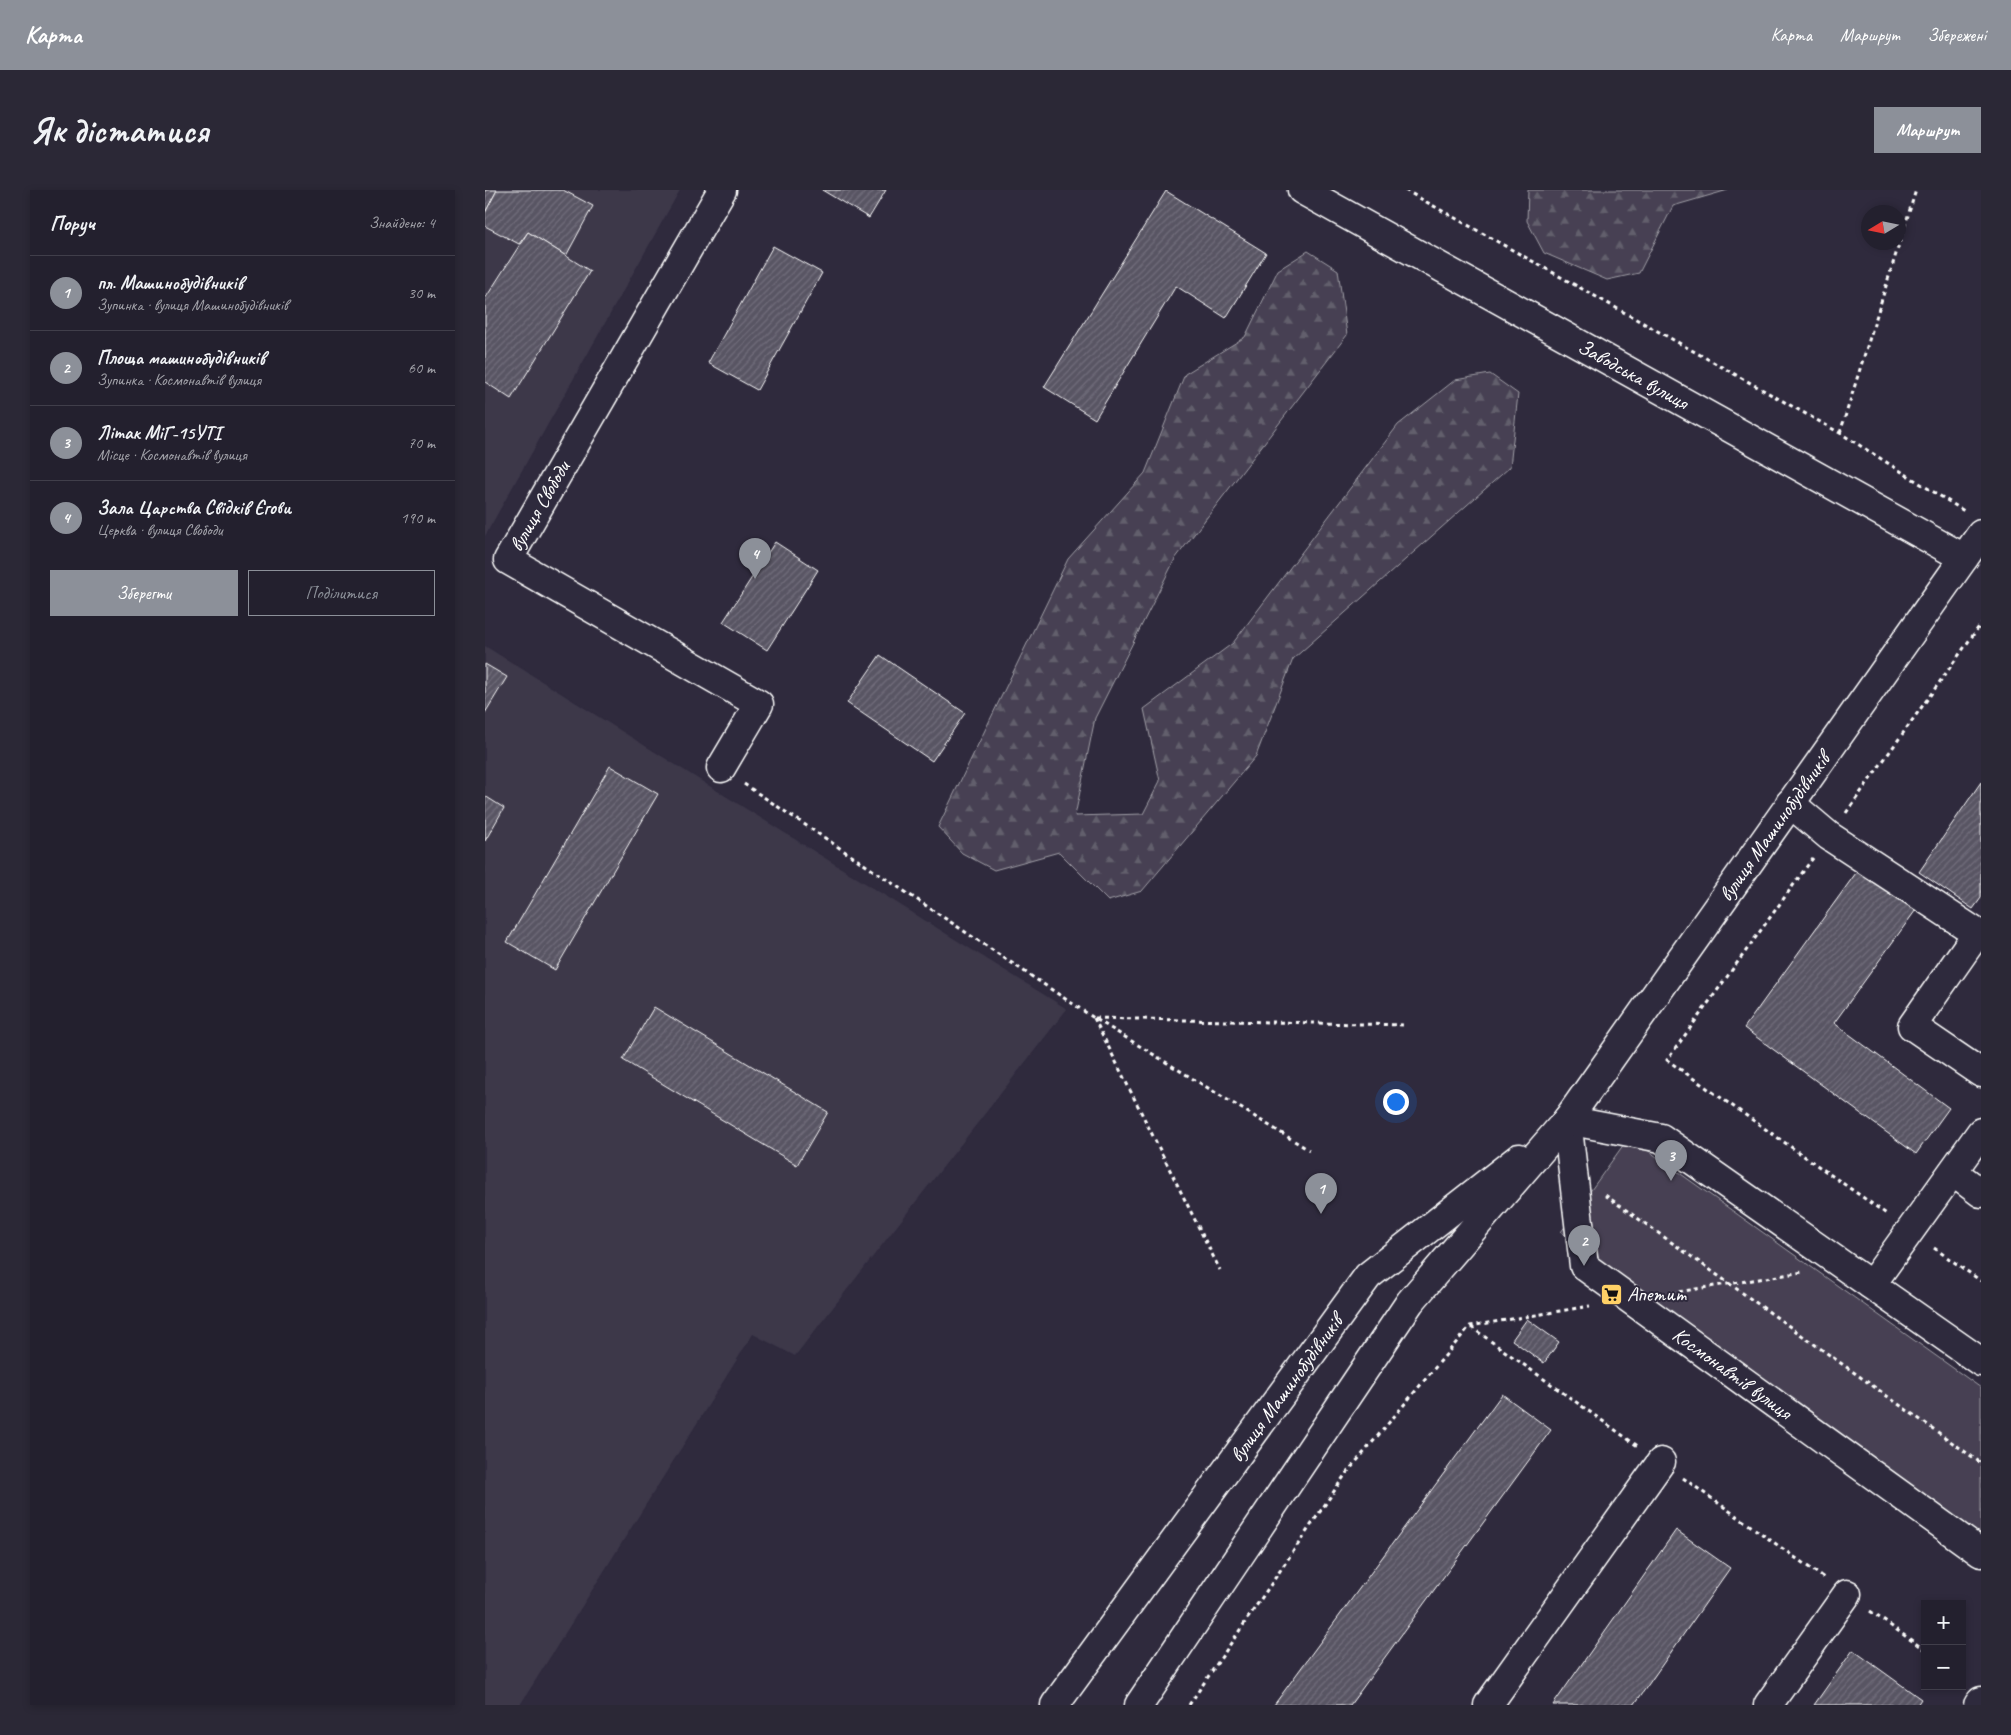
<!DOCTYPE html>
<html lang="uk">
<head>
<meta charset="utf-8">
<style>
  :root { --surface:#23202e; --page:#2b2836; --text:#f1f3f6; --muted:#a3a3aa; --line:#403e4a; --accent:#8c9099 }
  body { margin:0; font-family:Caveat,sans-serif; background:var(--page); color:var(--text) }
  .controls { position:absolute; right:15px; bottom:15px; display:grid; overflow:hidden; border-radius:0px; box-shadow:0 2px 8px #0003 }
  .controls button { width:45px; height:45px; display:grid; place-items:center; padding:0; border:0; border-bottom:1px solid var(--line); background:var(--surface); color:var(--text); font:25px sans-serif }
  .compass { position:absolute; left:1376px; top:15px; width:45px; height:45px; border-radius:50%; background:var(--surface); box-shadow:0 2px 8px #0003; rotate:260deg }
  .you { position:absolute; left:910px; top:911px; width:18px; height:18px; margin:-12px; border:4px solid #fff; border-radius:50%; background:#1a73e8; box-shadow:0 0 0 8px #1a73e833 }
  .badge { display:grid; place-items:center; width:32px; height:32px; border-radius:50%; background:var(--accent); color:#fff; font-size:16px; font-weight:700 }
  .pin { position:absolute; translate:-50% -41px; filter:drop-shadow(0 1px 2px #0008) }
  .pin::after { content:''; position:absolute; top:26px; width:18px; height:15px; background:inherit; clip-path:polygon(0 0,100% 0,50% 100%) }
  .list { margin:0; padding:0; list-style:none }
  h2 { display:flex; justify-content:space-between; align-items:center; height:65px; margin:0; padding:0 20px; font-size:21px }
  h2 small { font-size:16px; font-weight:400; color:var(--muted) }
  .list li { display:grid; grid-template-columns:32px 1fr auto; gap:15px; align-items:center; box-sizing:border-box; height:75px; padding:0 20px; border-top:1px solid var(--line) }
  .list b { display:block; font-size:19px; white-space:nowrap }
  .list p { margin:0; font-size:16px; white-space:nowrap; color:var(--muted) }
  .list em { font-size:16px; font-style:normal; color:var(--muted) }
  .actions { display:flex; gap:10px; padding:15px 20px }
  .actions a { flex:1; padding:11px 0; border:1px solid var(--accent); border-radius:0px; text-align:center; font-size:18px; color:var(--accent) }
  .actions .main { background:var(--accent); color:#fff }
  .map { position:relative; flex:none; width:1496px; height:1515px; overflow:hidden; border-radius:0px }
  header { display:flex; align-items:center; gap:30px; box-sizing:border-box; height:70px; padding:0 25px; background:var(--accent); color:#fff }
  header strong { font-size:24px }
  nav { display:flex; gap:28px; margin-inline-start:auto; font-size:18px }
  .intro { display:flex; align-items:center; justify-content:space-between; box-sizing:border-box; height:120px; padding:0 30px }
  h1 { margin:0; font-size:35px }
  .button { padding:12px 22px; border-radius:0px; background:var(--accent); color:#fff; font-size:18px; font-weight:700 }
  main { display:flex; gap:30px; padding:0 30px }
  aside { flex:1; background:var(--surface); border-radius:0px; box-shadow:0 2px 8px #0003 }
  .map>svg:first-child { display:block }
  .built { fill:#3c3749 }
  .green { fill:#464152; stroke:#a2a0a8 }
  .forest { fill:url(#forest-firs); stroke:#a2a0a8 }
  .building { fill:url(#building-hatch); stroke:#fff }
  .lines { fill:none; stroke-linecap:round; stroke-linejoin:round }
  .minor-casing { stroke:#fff; stroke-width:31 }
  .path { stroke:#fff; stroke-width:3; stroke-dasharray:4 4; stroke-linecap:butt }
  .minor { stroke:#2f2a3d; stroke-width:28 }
  .labels { text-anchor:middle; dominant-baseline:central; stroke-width:4; stroke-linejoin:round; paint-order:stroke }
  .street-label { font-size:21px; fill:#fff; stroke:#2f2a3d }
  .poi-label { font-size:21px; fill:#fff; stroke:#2f2a3d; text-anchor:start }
</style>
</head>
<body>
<header>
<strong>Карта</strong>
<nav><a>Карта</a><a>Маршрут</a><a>Збережені</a></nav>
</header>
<div class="intro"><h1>Як дістатися</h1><a class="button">Маршрут</a></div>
<main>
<aside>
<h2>Поруч<small>Знайдено: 4</small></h2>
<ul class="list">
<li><span class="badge">1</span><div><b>пл. Машинобудівників</b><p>Зупинка · вулиця Машинобудівників</p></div><em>30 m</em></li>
<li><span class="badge">2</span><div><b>Площа машинобудівників</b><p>Зупинка · Космонавтів вулиця</p></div><em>60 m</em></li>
<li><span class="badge">3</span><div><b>Літак МіГ-15УТІ</b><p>Місце · Космонавтів вулиця</p></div><em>70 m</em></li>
<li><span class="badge">4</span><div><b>Зала Царства Свідків Єгови</b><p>Церква · вулиця Свободи</p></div><em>190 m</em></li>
</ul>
<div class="actions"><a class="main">Зберегти</a><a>Поділитися</a></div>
</aside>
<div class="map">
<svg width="1496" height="1515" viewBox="0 0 1496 1515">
  <defs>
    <pattern id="forest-firs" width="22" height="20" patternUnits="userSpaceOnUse" patternTransform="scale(1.25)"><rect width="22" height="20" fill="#464152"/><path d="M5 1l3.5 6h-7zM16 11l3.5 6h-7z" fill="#625e6c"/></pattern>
    <pattern id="building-hatch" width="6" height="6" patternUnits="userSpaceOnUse" patternTransform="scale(1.25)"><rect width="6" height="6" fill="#595564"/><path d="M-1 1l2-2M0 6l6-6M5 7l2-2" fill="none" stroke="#726e7b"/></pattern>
  </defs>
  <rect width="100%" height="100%" fill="#2f2a3d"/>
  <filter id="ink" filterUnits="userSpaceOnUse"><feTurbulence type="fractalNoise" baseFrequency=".02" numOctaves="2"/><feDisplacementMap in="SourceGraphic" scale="10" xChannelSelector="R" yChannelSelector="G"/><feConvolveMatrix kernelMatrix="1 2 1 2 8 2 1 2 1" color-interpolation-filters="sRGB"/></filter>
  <g filter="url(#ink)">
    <g class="built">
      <polygon points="0,0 195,0 0,346"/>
      <polygon points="0,456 582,819 310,1166 268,1144 35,1515 0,1515"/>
    </g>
    <polygon class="green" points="1144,947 1496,1198 1496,1345 1076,1042"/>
    <g class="forest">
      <polygon points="1043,0 1243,0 1188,16 1154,83 1122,90 1059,63 1042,31"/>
      <polygon points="823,61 853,80 862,145 690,369 610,528 590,626 658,624 675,591 659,519 748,453 913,235 970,190 1005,184 1033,204 1025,277 808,469 771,566 657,701 623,711 574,662 509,680 477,663 453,637 583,369 660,283 700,184 760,147 793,80"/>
    </g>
    <g class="building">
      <polygon points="0,0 12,0 0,23"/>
      <polygon points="12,0 78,0 108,16 81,66 43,42 34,54 0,36 0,23"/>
      <polygon points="337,0 401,0 384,28"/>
      <polygon points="681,1 781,63 741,128 691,96 610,229 559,197"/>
      <polygon points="43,42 105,81 26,209 0,192 0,109"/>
      <polygon points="288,56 337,83 272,200 223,173"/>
      <polygon points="290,352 333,380 282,460 238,432"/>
      <polygon points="395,465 480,523 447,571 362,513"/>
      <polygon points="0,474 22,487 0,523"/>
      <polygon points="125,576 173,604 70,780 22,752"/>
      <polygon points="1496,592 1496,708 1488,719 1434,682"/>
      <polygon points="0,606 19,618 0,651"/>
      <polygon points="1376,676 1433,717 1349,833 1464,918 1431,964 1259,838"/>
      <polygon points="169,817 343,922 312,975 138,870"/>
      <polygon points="1042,1129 1074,1152 1059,1173 1027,1150"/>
      <polygon points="1017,1204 1066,1240 865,1515 789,1515"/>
      <polygon points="1191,1340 1245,1378 1149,1515 1068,1515"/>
      <polygon points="1368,1460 1436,1509 1432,1515 1329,1515"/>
    </g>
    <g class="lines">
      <defs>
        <g id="minor">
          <path id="s1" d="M817 0 1479 368"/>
          <path id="s2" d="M236 578 274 514 23 370 237 0"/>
          <polyline points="1305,613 1344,646 1492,743 1427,836 1496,883"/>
          <path id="s3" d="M1082 930 1099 1076 1496 1363"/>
          <polyline points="1082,930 1176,948 1496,1172"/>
          <polyline points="1468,982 1496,1003"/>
          <polyline points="1386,1095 1496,942"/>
          <path id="s4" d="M570 1515 883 1086 1034 968"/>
          <path id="s5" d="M654 1515 925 1112 1082 930 1496 344"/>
          <polyline points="1003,1515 1176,1272"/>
          <polyline points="1283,1515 1362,1404"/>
          <polyline points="1493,1515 1496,1511"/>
        </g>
      </defs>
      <use href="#minor" class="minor-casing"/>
      <g class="path">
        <polyline points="920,0 1355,243 1479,321"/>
        <polyline points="1355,243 1431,0"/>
        <polyline points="259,594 609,828 824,960"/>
        <polyline points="1361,623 1496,434"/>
        <polyline points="1328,668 1182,870 1403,1025"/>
        <polyline points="609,828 735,1080"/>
        <polyline points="610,828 920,835"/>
        <polyline points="1120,1005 1496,1273"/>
        <polyline points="1449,1058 1496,1091"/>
        <polyline points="1186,1103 1318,1082"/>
        <polyline points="986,1137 1154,1257"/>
        <polyline points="1198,1288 1339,1388"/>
        <polyline points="1385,1421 1440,1460"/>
        <polyline points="704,1515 860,1285 985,1136 1105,1116"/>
      </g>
      <use href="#minor" class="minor"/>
    </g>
  </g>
  <defs>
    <symbol id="supermarket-square" viewBox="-11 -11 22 22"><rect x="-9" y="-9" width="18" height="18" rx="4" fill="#ffd166" stroke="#2f2a3d"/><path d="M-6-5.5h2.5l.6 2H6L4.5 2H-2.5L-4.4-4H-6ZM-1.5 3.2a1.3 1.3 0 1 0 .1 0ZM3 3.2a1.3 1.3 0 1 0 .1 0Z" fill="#111"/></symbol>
  </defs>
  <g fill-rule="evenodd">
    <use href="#supermarket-square" x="1114" y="1092" width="25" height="25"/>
  </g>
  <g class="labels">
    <g class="street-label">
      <text stroke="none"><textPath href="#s1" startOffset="379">Заводська вулиця</textPath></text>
      <text stroke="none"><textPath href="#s2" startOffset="426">вулиця Свободи</textPath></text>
      <text stroke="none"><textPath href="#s5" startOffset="1085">вулиця Машинобудівників</textPath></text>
      <text stroke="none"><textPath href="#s3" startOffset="330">Космонавтів вулиця</textPath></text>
      <text stroke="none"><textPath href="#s4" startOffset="392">вулиця Машинобудівників</textPath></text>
    </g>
    <g class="poi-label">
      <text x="1142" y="1104">Апетит</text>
    </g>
  </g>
</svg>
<div class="controls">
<button>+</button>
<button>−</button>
</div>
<svg class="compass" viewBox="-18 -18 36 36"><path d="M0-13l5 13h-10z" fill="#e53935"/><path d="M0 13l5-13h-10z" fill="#a3a3aa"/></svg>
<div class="you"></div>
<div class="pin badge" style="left:836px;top:1024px">1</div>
<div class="pin badge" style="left:1099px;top:1076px">2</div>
<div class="pin badge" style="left:1186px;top:991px">3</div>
<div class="pin badge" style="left:270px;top:389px">4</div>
</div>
</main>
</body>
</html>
